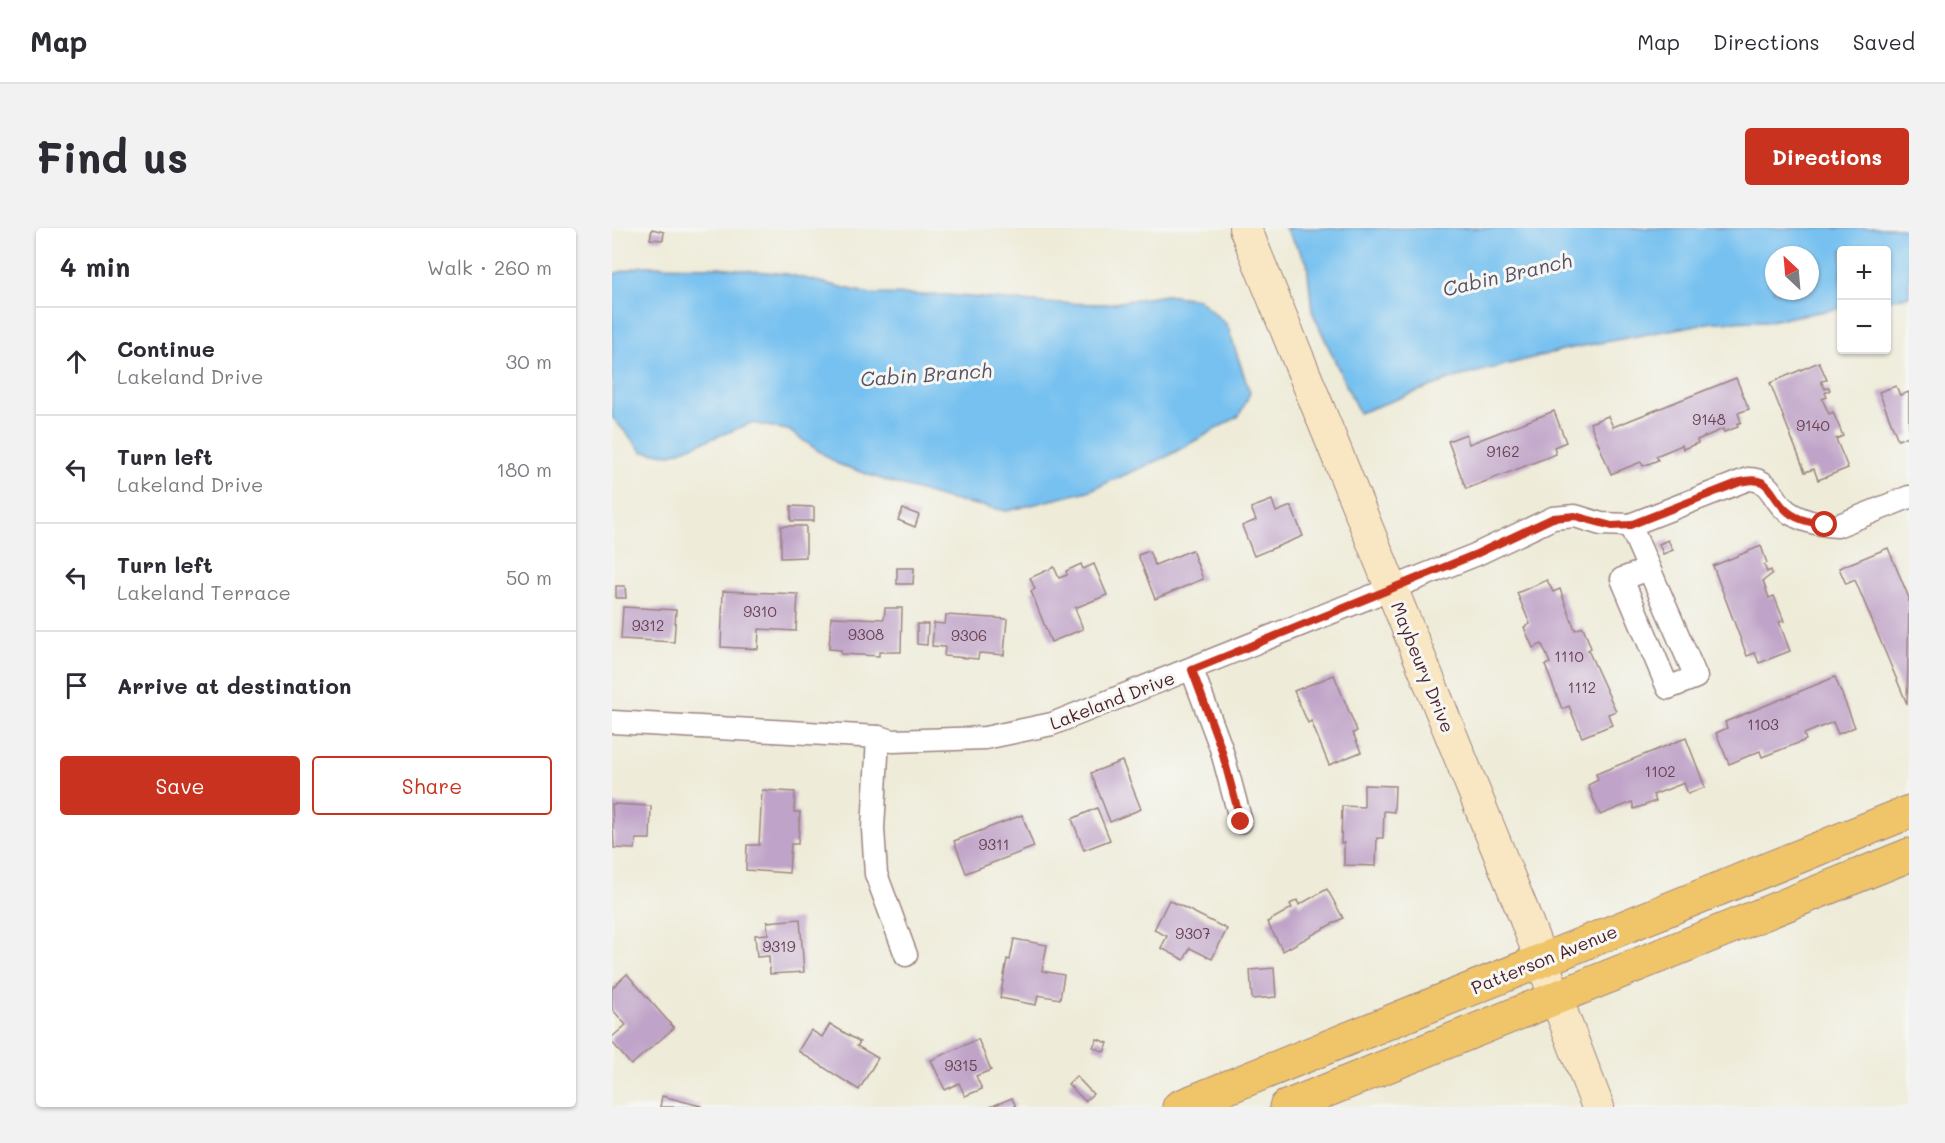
<!DOCTYPE html>
<html lang="en">
<head>
<meta charset="utf-8">
<style>
  :root { --surface:#fff; --page:#f2f2f3; --text:#2b2b33; --muted:#7c7c81; --line:#e1e1e2; --accent:#c8321e }
  body { margin:0; font-family:Mali,sans-serif; background:var(--page); color:var(--text) }
  .controls { position:absolute; right:18px; top:18px; display:grid; overflow:hidden; border-radius:6px; box-shadow:0 2px 4px #0004 }
  .controls button { width:54px; height:54px; display:grid; place-items:center; padding:0; border:0; border-bottom:2px solid var(--line); background:var(--surface); color:var(--text); font:30px sans-serif }
  .compass { position:absolute; left:1153px; top:18px; width:54px; height:54px; border-radius:50%; background:var(--surface); box-shadow:0 2px 4px #0004; rotate:334deg }
  .stop { position:absolute; width:18px; height:18px; margin:-14px; border:4px solid #c8321e; border-radius:50%; background:#fff }
  .stop.end { background:#c8321e; border-color:#fff; box-shadow:0 2px 6px #0008 }
  .list { margin:0; padding:0; list-style:none }
  h2 { display:flex; justify-content:space-between; align-items:center; height:78px; margin:0; padding:0 24px; font-size:26px }
  h2 small { font-size:20px; font-weight:400; color:var(--muted) }
  .list li { display:grid; grid-template-columns:39px 1fr auto; gap:18px; align-items:center; box-sizing:border-box; height:108px; padding:0 24px; border-top:2px solid var(--line) }
  .list b { display:block; font-size:22px; white-space:nowrap }
  .list p { margin:0; font-size:20px; white-space:nowrap; color:var(--muted) }
  .list em { font-size:20px; font-style:normal; color:var(--muted) }
  .actions { display:flex; gap:12px; padding:18px 24px }
  .actions a { flex:1; padding:14px 0; border:2px solid var(--accent); border-radius:6px; text-align:center; font-size:21px; color:var(--accent) }
  .actions .main { background:var(--accent); color:#fff }
  .icon { flex:none; width:33px; height:33px; fill:none; stroke:currentColor; stroke-width:2; stroke-linecap:round; stroke-linejoin:round }
  .map { position:relative; flex:none; width:1297px; height:879px; overflow:hidden; border-radius:6px }
  header { display:flex; align-items:center; gap:36px; box-sizing:border-box; height:84px; padding:0 30px; background:var(--surface); border-bottom:2px solid var(--line) }
  header strong { font-size:28px }
  nav { display:flex; gap:33px; margin-inline-start:auto; font-size:21px }
  .intro { display:flex; align-items:center; justify-content:space-between; box-sizing:border-box; height:144px; padding:0 36px }
  h1 { margin:0; font-size:42px }
  .button { padding:15px 27px; border-radius:6px; background:var(--accent); color:#fff; font-size:21px; font-weight:700 }
  main { display:flex; gap:36px; padding:0 36px }
  aside { flex:1; background:var(--surface); border-radius:6px; box-shadow:0 2px 4px #0004 }
  .map>svg:first-child { display:block }
  .water { fill:#77c1f0; stroke:#60708e; stroke-width:1.5; fill-rule:evenodd }
  .building { fill:#bfa3c8 }
  .lines { fill:none; stroke-linecap:round; stroke-linejoin:round }
  .street-casing { stroke:#9c8582; stroke-width:25 }
  .secondary-casing { stroke:#9c8582; stroke-width:34 }
  .primary-casing { stroke:#9c8582; stroke-width:35 }
  .street { stroke:#fff; stroke-width:22 }
  .secondary { stroke:#f9e7c3; stroke-width:32 }
  .primary { stroke:#f0c469; stroke-width:33 }
  .route { stroke:#c8321e; stroke-width:8 }
  .labels { text-anchor:middle; dominant-baseline:central; stroke-width:6; stroke-linejoin:round; paint-order:stroke }
  .number-label { font-size:15px; fill:#674052 }
  .street-label { font-size:18px; fill:#4a1f2b; stroke:#f6f6f2 }
  .water-label { font-size:20px; font-style:italic; fill:#585066; stroke:#f6f6f2 }
</style>
</head>
<body>
<header>
<strong>Map</strong>
<nav><a>Map</a><a>Directions</a><a>Saved</a></nav>
</header>
<div class="intro"><h1>Find us</h1><a class="button">Directions</a></div>
<main>
<aside>
<h2>4 min<small>Walk · 260 m</small></h2>
<ul class="list">
<li><svg class="icon" aria-label="ahead" viewBox="0 0 24 24"><path d="M12 20V5M6 11l6-6 6 6"/></svg><div><b>Continue</b><p>Lakeland Drive</p></div><em>30 m</em></li>
<li><svg class="icon" aria-label="left" viewBox="0 0 24 24"><path d="M17 20v-9H6M10 6l-5 5 5 5"/></svg><div><b>Turn left</b><p>Lakeland Drive</p></div><em>180 m</em></li>
<li><svg class="icon" aria-label="left" viewBox="0 0 24 24"><path d="M17 20v-9H6M10 6l-5 5 5 5"/></svg><div><b>Turn left</b><p>Lakeland Terrace</p></div><em>50 m</em></li>
<li><svg class="icon" aria-label="arrive" viewBox="0 0 24 24"><path d="M6 21V4h12l-3 4 3 4H6"/></svg><div><b>Arrive at destination</b></div></li>
</ul>
<div class="actions"><a class="main">Save</a><a>Share</a></div>
</aside>
<div class="map">
<svg width="1297" height="879" viewBox="0 0 1297 879">
  <rect width="100%" height="100%" fill="#f6f6f2"/>
  <filter id="ink" filterUnits="userSpaceOnUse"><feTurbulence type="fractalNoise" baseFrequency=".0167" numOctaves="2"/><feDisplacementMap in="SourceGraphic" scale="12" xChannelSelector="R" yChannelSelector="G"/><feConvolveMatrix kernelMatrix="1 2 1 2 8 2 1 2 1" color-interpolation-filters="sRGB"/></filter>
  <filter id="wash" filterUnits="userSpaceOnUse"><feTurbulence type="fractalNoise" baseFrequency=".008" numOctaves="4" result="noise"/><feDisplacementMap in="SourceGraphic" scale="24" xChannelSelector="R" yChannelSelector="G"/><feGaussianBlur stdDeviation="1.35" result="paint"/><feColorMatrix in="noise" values="0 0 0 0 0 0 0 0 0 0 0 0 0 0 0 0 0 1.4 0 .05"/><feComposite in="paint" operator="in"/></filter>
  <g filter="url(#wash)">
    <rect width="100%" height="100%" fill="#eeebd8"/>
    <g class="water">
      <path d="M673 0H1297V68L1275 72 1274 22H1230L1229 80 1157 93 1101 94 955 121 842 150 747 185 700 83 695 34ZM1162 27H1198V63H1162Z"/>
      <polygon points="30,38 106,39 175,46 258,66 335,67 433,75 495,76 554,67 586,71 615,97 638,165 627,188 554,229 476,263 395,283 335,271 278,254 226,236 176,202 140,195 60,226 31,224 0,189 0,46"/>
    </g>
    <g id="blocks">
      <g class="building">
        <polygon points="40,1 52,4 51,12 38,11"/>
        <polygon points="1207,134 1215,152 1209,153 1213,161 1217,159 1218,162 1213,165 1215,169 1210,171 1217,186 1221,184 1231,208 1224,211 1236,240 1206,252 1202,241 1193,244 1158,155"/>
        <polygon points="1124,150 1137,181 1126,185 1129,194 1125,196 1126,199 1112,204 1111,201 1085,212 1086,215 1071,221 1070,217 1044,228 1046,232 1031,238 1029,234 999,246 978,195 996,188 1001,199"/>
        <polygon points="1284,158 1288,167 1297,164 1297,208 1286,212 1267,164"/>
        <polygon points="942,183 954,214 942,219 944,226 854,261 836,213 854,206 857,216"/>
        <polygon points="660,272 664,284 679,278 691,308 642,328 630,298 644,292 639,280"/>
        <polygon points="179,278 202,279 202,293 179,293"/>
        <polygon points="291,281 307,287 303,299 286,292"/>
        <polygon points="169,298 194,298 194,329 169,330"/>
        <polygon points="1056,312 1061,322 1051,326 1047,316"/>
        <polygon points="1149,318 1155,335 1152,337 1155,344 1159,342 1160,346 1151,353 1157,370 1162,368 1172,393 1167,394 1178,423 1147,435 1143,425 1135,428 1101,338"/>
        <polygon points="1276,320 1297,370 1295,476 1243,352 1234,356 1227,340"/>
        <polygon points="580,322 591,351 543,371 526,327 537,323 543,337"/>
        <polygon points="469,336 471,341 482,336 495,367 463,380 471,401 439,414 419,363 423,361 418,350 442,339 447,350 455,347 454,343"/>
        <polygon points="285,340 302,340 301,356 285,356"/>
        <polygon points="935,352 941,364 948,361 963,402 971,399 979,420 976,422 1004,483 996,486 1000,497 970,509 957,478 950,481 933,437 938,435 930,416 921,420 912,399 918,396 905,365"/>
        <polygon points="4,358 13,358 14,370 4,370"/>
        <polygon points="111,363 186,366 184,403 147,401 146,421 109,419"/>
        <polygon points="11,379 64,382 62,414 9,411"/>
        <polygon points="273,380 290,380 289,424 267,424 267,428 229,426 229,422 217,421 219,389 272,391"/>
        <polygon points="334,387 395,391 392,427 367,425 366,431 332,428 333,419 320,418 322,395 333,396"/>
        <polygon points="305,396 316,396 315,417 305,416"/>
        <polygon points="722,447 745,503 741,505 749,524 717,537 699,493 696,495 682,463"/>
        <polygon points="1223,449 1243,499 1226,506 1221,494 1192,506 1194,512 1150,529 1148,523 1117,536 1104,505 1115,500 1113,494"/>
        <polygon points="1074,510 1093,559 1076,566 1072,555 1041,567 1044,573 1022,581 1020,574 988,587 976,557 986,552 984,546"/>
        <polygon points="510,533 529,581 498,594 479,545"/>
        <polygon points="752,557 783,558 782,584 772,583 771,610 765,610 764,638 732,637 732,615 729,615 730,578 752,579"/>
        <polygon points="150,562 183,564 182,584 188,584 186,616 179,616 177,645 134,642 135,617 147,617"/>
        <polygon points="0,576 39,578 38,611 24,611 23,621 2,620"/>
        <polygon points="485,580 498,612 472,622 460,591"/>
        <polygon points="410,587 422,619 354,645 342,613"/>
        <polygon points="715,661 731,690 671,723 655,694 680,680 678,676 685,672 687,677"/>
        <polygon points="557,672 615,701 600,731 578,720 572,732 549,720 555,708 542,702"/>
        <polygon points="188,691 192,744 158,746 157,728 145,729 143,707 156,706 155,694"/>
        <polygon points="402,711 435,717 430,743 452,747 448,771 426,767 424,777 388,770 395,731 398,732"/>
        <polygon points="662,740 664,769 640,771 638,742"/>
        <polygon points="15,746 62,800 19,837 0,814 0,809 14,797 0,781 0,760"/>
        <polygon points="218,796 248,814 245,818 266,830 247,862 186,823 199,802 210,809"/>
        <polygon points="366,811 379,842 364,848 370,861 353,868 347,855 333,862 319,832"/>
        <polygon points="485,811 496,815 492,824 481,819"/>
        <polygon points="464,848 481,866 473,873 456,856"/>
        <polygon points="50,868 89,878 88,879 48,879"/>
        <polygon points="400,870 404,879 378,879"/>
      </g>
    </g>
  </g>
  <g filter="url(#ink)">
    <use href="#blocks" fill-opacity="0" stroke="#9c8582" stroke-width="1.5"/>
    <g class="lines">
      <defs>
        <g id="street">
          <polyline points="1018,297 1084,449 1056,460 1010,351 1037,341"/>
          <polyline points="580,442 609,520 629,594"/>
          <path d="M0 494 266 509 281 513 373 510 440 496 863 327 941 290 963 288 989 296 1018 297 1136 251C1160 251 1160 272 1175 283 1189 293 1208 297 1225 298L1297 269"/>
          <polyline points="266,509 261,601 264,646 294,727"/>
        </g>
        <polyline id="secondary" points="633,0 909,679 986,879"/>
        <g id="primary">
          <polyline points="567,879 1297,584"/>
          <polyline points="674,879 1297,627"/>
        </g>
      </defs>
      <use href="#street" class="street-casing"/>
      <use href="#secondary" class="secondary-casing"/>
      <use href="#primary" class="primary-casing"/>
      <use href="#street" class="street"/>
      <use href="#secondary" class="secondary"/>
      <use href="#primary" class="primary"/>
    </g>
  </g>
  <g class="lines" filter="url(#ink)">
    <path class="route" d="M629 594 609 520 580 442 862 327 941 290 963 288 1000 298 1018 297 1128 254C1159 246 1156 265 1173 281 1183 292 1200 294 1213 297"/>
  </g>
  <g class="labels">
    <g class="number-label">
      <text x="1097" y="191">9148</text>
      <text x="1201" y="197">9140</text>
      <text x="891" y="223">9162</text>
      <text x="148" y="383">9310</text>
      <text x="36" y="397">9312</text>
      <text x="254" y="406">9308</text>
      <text x="357" y="407">9306</text>
      <text x="957" y="428">1110</text>
      <text x="970" y="459">1112</text>
      <text x="1151" y="496">1103</text>
      <text x="1048" y="543">1102</text>
      <text x="382" y="616">9311</text>
      <text x="581" y="705">9307</text>
      <text x="167" y="718">9319</text>
      <text x="349" y="837">9315</text>
    </g>
    <g class="street-label">
      <text transform="translate(811 439) rotate(68)">Maybeury Drive</text>
      <text transform="translate(500 472) rotate(-21)">Lakeland Drive</text>
      <text transform="translate(932 731) rotate(-22)">Patterson Avenue</text>
    </g>
    <g class="water-label">
      <text transform="translate(895 46) rotate(-13)">Cabin Branch</text>
      <text transform="translate(314 146) rotate(-4)">Cabin Branch</text>
    </g>
  </g>
</svg>
<div class="controls">
<button>+</button>
<button>−</button>
</div>
<svg class="compass" viewBox="-18 -18 36 36"><path d="M0-13l5 13h-10z" fill="#e53935"/><path d="M0 13l5-13h-10z" fill="#7c7c81"/></svg>
<div class="stop" style="left:1213px;top:297px"></div>
<div class="stop end" style="left:629px;top:594px"></div>
</div>
</main>
</body>
</html>
